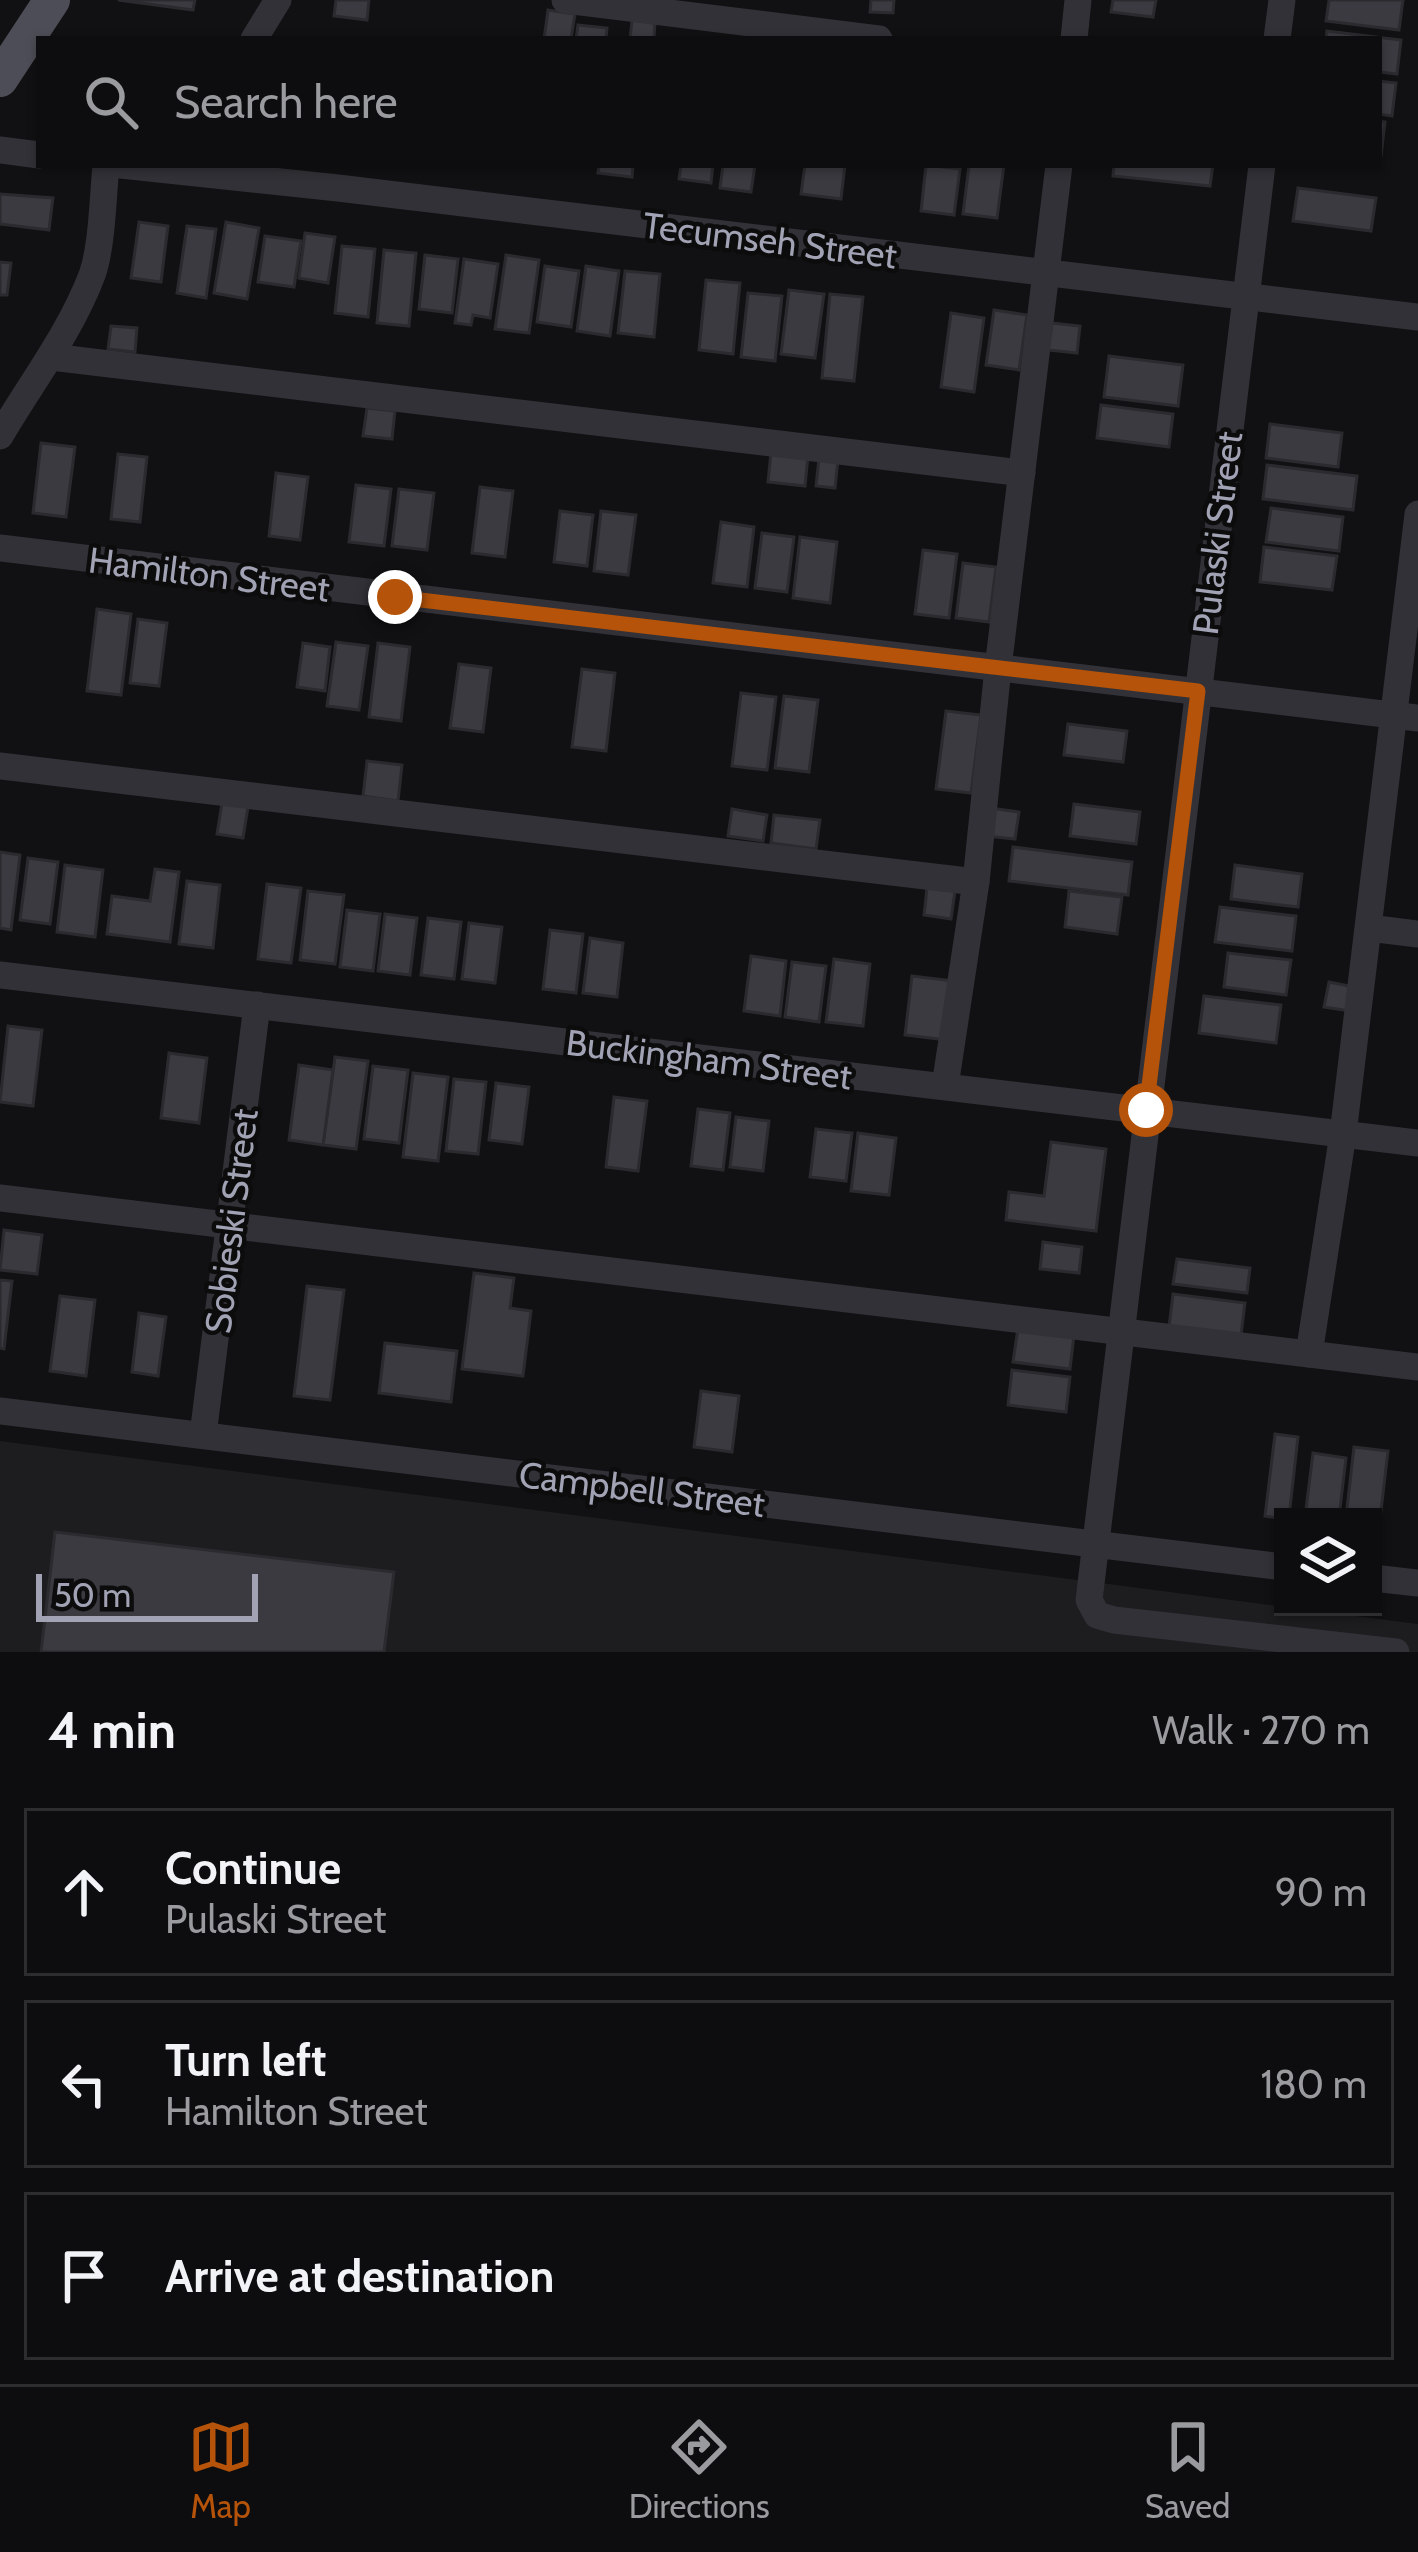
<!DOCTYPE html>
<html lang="en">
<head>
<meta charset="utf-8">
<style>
  :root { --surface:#0d0c0e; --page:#161517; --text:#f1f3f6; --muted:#9a9b9e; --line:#2d2c2e; --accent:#b45309 }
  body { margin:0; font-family:Cabin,sans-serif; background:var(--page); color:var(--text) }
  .controls { position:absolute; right:36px; bottom:36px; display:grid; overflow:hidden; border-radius:0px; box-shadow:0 3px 9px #0004 }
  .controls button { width:108px; height:108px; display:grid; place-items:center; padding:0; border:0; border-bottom:3px solid var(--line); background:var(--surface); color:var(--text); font:60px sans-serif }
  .scale { position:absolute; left:36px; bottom:30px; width:222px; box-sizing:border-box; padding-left:12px; border:6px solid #a1a3b4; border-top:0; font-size:33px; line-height:42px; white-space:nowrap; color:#a1a3b4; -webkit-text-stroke:9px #0c0c0d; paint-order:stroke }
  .stop { position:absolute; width:36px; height:36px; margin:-27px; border:9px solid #b45309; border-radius:50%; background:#fff }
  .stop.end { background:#b45309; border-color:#fff; box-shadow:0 3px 12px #0008 }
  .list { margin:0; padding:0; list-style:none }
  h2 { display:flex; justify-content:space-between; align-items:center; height:156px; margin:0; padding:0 48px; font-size:51px }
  h2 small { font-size:39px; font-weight:400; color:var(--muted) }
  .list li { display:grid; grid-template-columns:78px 1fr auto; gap:36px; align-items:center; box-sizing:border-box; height:168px; margin:0 24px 24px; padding:0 24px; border:3px solid var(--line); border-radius:0px }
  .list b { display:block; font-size:45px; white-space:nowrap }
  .list p { margin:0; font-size:39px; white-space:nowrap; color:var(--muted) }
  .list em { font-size:39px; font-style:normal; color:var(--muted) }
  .icon { flex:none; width:66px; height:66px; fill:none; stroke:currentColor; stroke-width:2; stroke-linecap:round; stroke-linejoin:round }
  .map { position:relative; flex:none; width:1418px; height:1652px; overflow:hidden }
  .search { position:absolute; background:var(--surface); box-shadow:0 3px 9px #0004; left:36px; right:36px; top:36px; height:132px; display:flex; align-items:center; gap:30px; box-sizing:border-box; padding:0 42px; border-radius:0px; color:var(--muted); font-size:45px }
  .sheet { height:732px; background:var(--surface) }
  nav { display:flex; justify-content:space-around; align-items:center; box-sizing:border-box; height:168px; border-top:3px solid var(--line); background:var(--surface); font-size:33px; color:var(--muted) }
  nav a { display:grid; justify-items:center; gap:6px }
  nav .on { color:var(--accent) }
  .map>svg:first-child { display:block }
  .built { fill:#1d1c1f }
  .building { fill:#3a3a40; stroke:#2b2a2e; stroke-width:3 }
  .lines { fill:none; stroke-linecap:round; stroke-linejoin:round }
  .minor { stroke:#313137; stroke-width:27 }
  .major { stroke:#4d4d57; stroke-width:36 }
  .route { stroke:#b45309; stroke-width:15 }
  .labels { text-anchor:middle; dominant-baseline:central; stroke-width:9; stroke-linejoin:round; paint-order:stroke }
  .street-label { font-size:36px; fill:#a1a3b4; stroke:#0c0c0d }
</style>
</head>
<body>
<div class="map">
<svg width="1418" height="1652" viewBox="0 0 1418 1652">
  <rect width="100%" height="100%" fill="#111012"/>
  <polygon class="built" points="0,1441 1418,1624 1418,1652 0,1652"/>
  <g class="building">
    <polygon points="118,0 195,0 193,10"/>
    <polygon points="336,0 369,0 367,20 334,16"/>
    <polygon points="871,0 894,0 893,13 870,12"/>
    <polygon points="1113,0 1156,0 1153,17 1111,12"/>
    <polygon points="1329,0 1403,0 1399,30 1326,21"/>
    <polygon points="548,10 575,14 571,39 544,39"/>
    <polygon points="632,20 655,23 654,39 630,39"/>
    <polygon points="578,25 607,28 606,39 576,39"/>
    <polygon points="1327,31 1401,40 1397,74 1379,72 1379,39 1326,39"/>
    <polygon points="1379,81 1396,83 1392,116 1379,114"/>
    <polygon points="1379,121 1385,122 1381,156 1379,156"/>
    <polygon points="599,165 633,165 632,177 598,173"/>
    <polygon points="681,165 713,165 711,183 679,179"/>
    <polygon points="723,165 755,165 751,192 720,188"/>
    <polygon points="805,165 845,165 841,199 801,194"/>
    <polygon points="926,165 960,169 954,215 921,211"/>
    <polygon points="969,165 1004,165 997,218 963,214"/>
    <polygon points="1114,165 1213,165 1210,186 1113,176"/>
    <polygon points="1298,188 1376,198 1371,231 1293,221"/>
    <polygon points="0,194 53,198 49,230 0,224"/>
    <polygon points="139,222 168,226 161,282 131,278"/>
    <polygon points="226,222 259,228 247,299 214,293"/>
    <polygon points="187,226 216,229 206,298 177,293"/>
    <polygon points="305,233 335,237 328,283 299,278"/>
    <polygon points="265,236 301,241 294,287 258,282"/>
    <polygon points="342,246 375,249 368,317 335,313"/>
    <polygon points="384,250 416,253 409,326 377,323"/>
    <polygon points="425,255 458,259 452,313 419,309"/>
    <polygon points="506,255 539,260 529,333 495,329"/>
    <polygon points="464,259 498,264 490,318 473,315 471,325 455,323"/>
    <polygon points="0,262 11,263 7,295 0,295"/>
    <polygon points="545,266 579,271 571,327 537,322"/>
    <polygon points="586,266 619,271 610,336 577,331"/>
    <polygon points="625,271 660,274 654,337 618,333"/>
    <polygon points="706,280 740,283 733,354 699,350"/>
    <polygon points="789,290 824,294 815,358 781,354"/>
    <polygon points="748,293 782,296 775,361 741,357"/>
    <polygon points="830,294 863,297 854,381 822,378"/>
    <polygon points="994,310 1027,315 1019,370 986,365"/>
    <polygon points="951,313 984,318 974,392 941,387"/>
    <polygon points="1052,323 1080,326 1077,353 1048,350"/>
    <polygon points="111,326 137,328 135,352 108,349"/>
    <polygon points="1109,356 1183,365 1178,406 1104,397"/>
    <polygon points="1101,405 1173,414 1169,447 1097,438"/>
    <polygon points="367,408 395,411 392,439 363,436"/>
    <polygon points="1270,424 1342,433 1338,467 1266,458"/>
    <polygon points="41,443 75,447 66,517 33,513"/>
    <polygon points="771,452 808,456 805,486 768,482"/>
    <polygon points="118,454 147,457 140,522 111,519"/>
    <polygon points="819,458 838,460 835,488 816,486"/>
    <polygon points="1267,465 1357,476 1353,510 1263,499"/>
    <polygon points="276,473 308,477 300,540 269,536"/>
    <polygon points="356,485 391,489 384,546 349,542"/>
    <polygon points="480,487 513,491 505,557 472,553"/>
    <polygon points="399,489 434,493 427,550 392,546"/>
    <polygon points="1271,508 1343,517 1339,551 1266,542"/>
    <polygon points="560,511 593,515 587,566 554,562"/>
    <polygon points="601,511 636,515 628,575 594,571"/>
    <polygon points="721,522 754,527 747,587 713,583"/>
    <polygon points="762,533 794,537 787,592 755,588"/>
    <polygon points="800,537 837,542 830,603 793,598"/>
    <polygon points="1264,547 1337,556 1332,590 1260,582"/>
    <polygon points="923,550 957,554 949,618 915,614"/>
    <polygon points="963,563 996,567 989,622 956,618"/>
    <polygon points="97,609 131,614 121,695 87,691"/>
    <polygon points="138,619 167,623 159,686 130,683"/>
    <polygon points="336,642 368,646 359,710 327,706"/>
    <polygon points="303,643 330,647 325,691 297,687"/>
    <polygon points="378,643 410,647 401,721 369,717"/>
    <polygon points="459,664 491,668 483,732 450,728"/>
    <polygon points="582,669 615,673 606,751 572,747"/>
    <polygon points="741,693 776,697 767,770 732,766"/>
    <polygon points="784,696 818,700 809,772 775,768"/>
    <polygon points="946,711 981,715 971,793 936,789"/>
    <polygon points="1068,724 1127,731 1123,762 1064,755"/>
    <polygon points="367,761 402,765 398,801 363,796"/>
    <polygon points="222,803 248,807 243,838 217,834"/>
    <polygon points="1074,804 1140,812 1136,844 1070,836"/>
    <polygon points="990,808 1019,812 1015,839 986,836"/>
    <polygon points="732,809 767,815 763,841 728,836"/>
    <polygon points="774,815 820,820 816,849 771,843"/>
    <polygon points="1013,847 1132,862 1128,895 1009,881"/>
    <polygon points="0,852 20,855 11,930 0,928"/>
    <polygon points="28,858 58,862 50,924 20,920"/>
    <polygon points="65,865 103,870 95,937 57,932"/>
    <polygon points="1235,865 1302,874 1298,907 1231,899"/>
    <polygon points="155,869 179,872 170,942 107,934 112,896 150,901"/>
    <polygon points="187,881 220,885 213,948 179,944"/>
    <polygon points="267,884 301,888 291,963 258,959"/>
    <polygon points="927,888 955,891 951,919 924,915"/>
    <polygon points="308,891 344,895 335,964 300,960"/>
    <polygon points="1069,891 1122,897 1117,934 1065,927"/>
    <polygon points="1220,907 1296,916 1292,951 1215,942"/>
    <polygon points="347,910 380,914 373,971 340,967"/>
    <polygon points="385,914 417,918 410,975 378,971"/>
    <polygon points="428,918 461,922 454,979 421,975"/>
    <polygon points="469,923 502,927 495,983 462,979"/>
    <polygon points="550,930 583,934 576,993 543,989"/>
    <polygon points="590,938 623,943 617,997 583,993"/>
    <polygon points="1228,953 1291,960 1286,995 1224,987"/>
    <polygon points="751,956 786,961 780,1016 744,1011"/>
    <polygon points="834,959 870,964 863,1026 826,1022"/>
    <polygon points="792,962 826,966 819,1022 785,1017"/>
    <polygon points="912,976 954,981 947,1040 905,1035"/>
    <polygon points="1329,982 1354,987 1350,1011 1324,1007"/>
    <polygon points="1204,996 1281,1005 1276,1043 1199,1033"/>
    <polygon points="8,1026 42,1030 33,1106 0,1102"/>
    <polygon points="169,1053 207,1058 199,1123 161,1118"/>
    <polygon points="335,1057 368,1061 356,1149 323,1145"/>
    <polygon points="299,1065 333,1070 323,1145 289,1140"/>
    <polygon points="373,1066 408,1070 399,1143 364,1139"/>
    <polygon points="413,1073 448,1077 438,1161 403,1157"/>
    <polygon points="454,1079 486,1082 478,1154 446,1151"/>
    <polygon points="496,1083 529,1087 522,1144 489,1140"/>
    <polygon points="614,1097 647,1101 638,1171 606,1167"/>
    <polygon points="698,1109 730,1113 723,1170 691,1166"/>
    <polygon points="736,1117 769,1121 763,1171 730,1167"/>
    <polygon points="816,1129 852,1133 846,1181 810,1177"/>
    <polygon points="858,1133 896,1138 889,1195 851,1191"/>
    <polygon points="1051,1142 1106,1149 1096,1231 1006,1220 1009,1192 1044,1196"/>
    <polygon points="4,1230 42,1235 37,1274 0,1270"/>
    <polygon points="1043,1242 1082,1247 1079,1273 1040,1269"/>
    <polygon points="1177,1259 1250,1268 1247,1293 1173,1284"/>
    <polygon points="474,1273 514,1278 510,1308 531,1311 523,1376 462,1369"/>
    <polygon points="0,1280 12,1281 4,1349 0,1348"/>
    <polygon points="307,1286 344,1290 330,1400 294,1396"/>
    <polygon points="1173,1294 1245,1303 1241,1335 1169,1327"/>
    <polygon points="60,1296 95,1300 86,1376 50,1371"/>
    <polygon points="139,1313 166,1317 158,1376 132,1372"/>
    <polygon points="1018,1328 1074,1335 1070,1369 1013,1362"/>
    <polygon points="385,1343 457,1351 451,1402 379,1393"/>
    <polygon points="1012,1370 1070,1377 1066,1412 1008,1405"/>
    <polygon points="701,1391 739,1396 732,1452 694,1447"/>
    <polygon points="1275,1434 1298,1437 1289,1517 1283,1519 1265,1516"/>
    <polygon points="1354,1447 1388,1451 1379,1528 1373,1528 1373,1517 1346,1517"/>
    <polygon points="1313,1453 1346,1458 1339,1517 1305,1517"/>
    <polygon points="55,1532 394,1572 384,1652 41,1652"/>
  </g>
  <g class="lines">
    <g class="minor">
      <polyline points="565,0 879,39"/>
      <polyline points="254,39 278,0"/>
      <polyline points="1074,39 1078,0"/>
      <polyline points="1277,39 1282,0"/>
      <polyline points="0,150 39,155"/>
      <polyline points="121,165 338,188 1418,317"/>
      <polyline points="1262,165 1089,1600 1097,1615 1114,1620 1396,1652"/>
      <polyline points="51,357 1022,473"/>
      <path d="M0 436C31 383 70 333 92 275 102 248 103 196 106 165"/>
      <polyline points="0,548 1418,718"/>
      <polyline points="0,766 976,882"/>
      <polyline points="1369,928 1418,934"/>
      <polyline points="0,975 1418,1143"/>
      <polyline points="945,1086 976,882 998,668 1059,165"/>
      <polyline points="0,1198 1418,1367"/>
      <polyline points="1309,1354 1343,1134 1418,514"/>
      <polyline points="0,1411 1283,1567"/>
      <polyline points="203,1435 257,1005"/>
      <polyline points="1373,1578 1418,1583"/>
    </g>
    <polyline class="major" points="0,79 52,0"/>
  </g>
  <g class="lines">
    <polyline class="route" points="395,597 1198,691 1146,1110"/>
  </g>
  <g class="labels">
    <g class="street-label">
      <text transform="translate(770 240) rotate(7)">Tecumseh Street</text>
      <text transform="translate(1217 533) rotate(-83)">Pulaski Street</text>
      <text transform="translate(209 574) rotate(7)">Hamilton Street</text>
      <text transform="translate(709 1059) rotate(7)">Buckingham Street</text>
      <text transform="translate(231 1221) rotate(-83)">Sobieski Street</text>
      <text transform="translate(642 1489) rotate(7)">Campbell Street</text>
    </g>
  </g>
</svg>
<div class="controls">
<button><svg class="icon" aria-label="layers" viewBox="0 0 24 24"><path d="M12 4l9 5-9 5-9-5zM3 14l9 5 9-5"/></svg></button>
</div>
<div class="scale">50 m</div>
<div class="stop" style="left:1146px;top:1110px"></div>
<div class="stop end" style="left:395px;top:597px"></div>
<div class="search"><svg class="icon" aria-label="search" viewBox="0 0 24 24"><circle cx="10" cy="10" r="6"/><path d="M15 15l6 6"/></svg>Search here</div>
</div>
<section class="sheet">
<h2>4 min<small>Walk · 270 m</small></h2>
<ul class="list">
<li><svg class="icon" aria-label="ahead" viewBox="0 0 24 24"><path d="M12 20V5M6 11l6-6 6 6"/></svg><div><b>Continue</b><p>Pulaski Street</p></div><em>90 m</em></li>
<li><svg class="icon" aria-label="left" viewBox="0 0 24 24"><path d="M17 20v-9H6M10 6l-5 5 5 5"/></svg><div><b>Turn left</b><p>Hamilton Street</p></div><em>180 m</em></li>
<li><svg class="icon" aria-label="arrive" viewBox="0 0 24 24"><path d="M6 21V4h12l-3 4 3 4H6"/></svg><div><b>Arrive at destination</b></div></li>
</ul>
</section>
<nav>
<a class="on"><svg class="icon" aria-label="map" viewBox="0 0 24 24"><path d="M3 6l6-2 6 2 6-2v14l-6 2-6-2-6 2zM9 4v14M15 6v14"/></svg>Map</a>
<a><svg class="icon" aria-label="directions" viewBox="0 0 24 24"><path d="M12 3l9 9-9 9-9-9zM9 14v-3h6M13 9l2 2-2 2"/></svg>Directions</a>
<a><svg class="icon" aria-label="saved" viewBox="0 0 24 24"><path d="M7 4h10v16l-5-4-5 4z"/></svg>Saved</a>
</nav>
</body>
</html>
